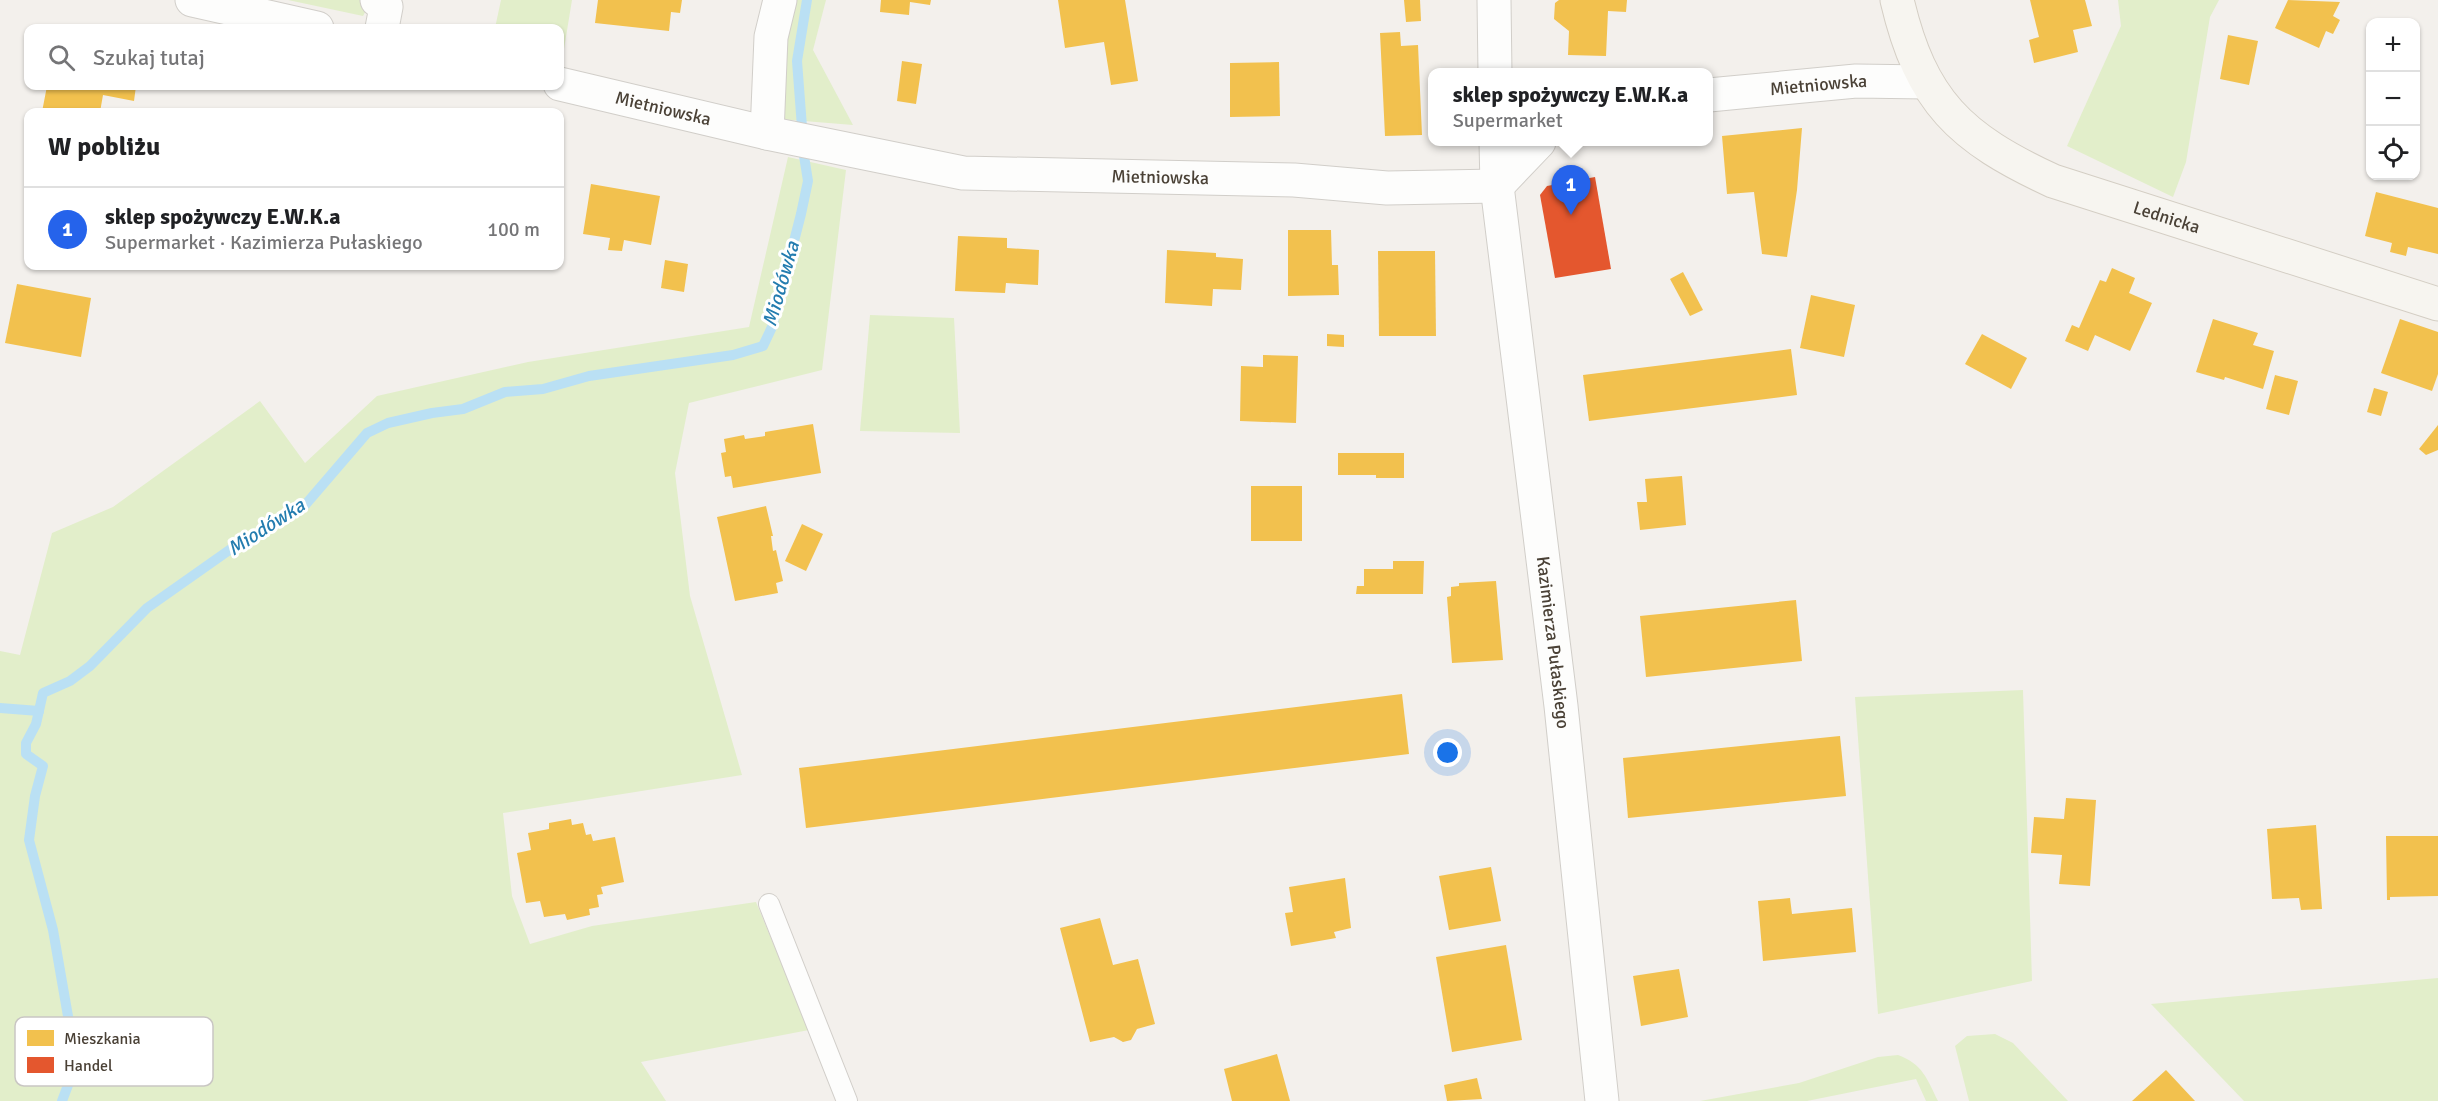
<!DOCTYPE html>
<html lang="pl">
<head>
<meta charset="utf-8">
<style>
  :root { --surface:#fff; --page:#f6f6f6; --text:#202124; --muted:#757577; --line:#e0e0e0; --accent:#2563eb }
  body { margin:0; font-family:Signika,sans-serif; background:var(--page); color:var(--text) }
  .controls { position:absolute; right:18px; top:18px; display:grid; overflow:hidden; border-radius:12px; box-shadow:0 2px 4px #0004 }
  .controls button { width:54px; height:54px; display:grid; place-items:center; padding:0; border:0; border-bottom:2px solid var(--line); background:var(--surface); color:var(--text); font:30px sans-serif }
  .you { position:absolute; left:1448px; top:753px; width:21px; height:21px; margin:-15px; border:4px solid #fff; border-radius:50%; background:#1a73e8; box-shadow:0 0 0 9px #1a73e833 }
  .badge { display:grid; place-items:center; width:39px; height:39px; border-radius:50%; background:var(--accent); color:#fff; font-size:20px; font-weight:700 }
  .pin { position:absolute; translate:-50% -50px; filter:drop-shadow(0 2px 3px #0008) }
  .pin::after { content:''; position:absolute; top:32px; width:21px; height:18px; background:inherit; clip-path:polygon(0 0,100% 0,50% 100%) }
  .popup { position:absolute; left:1428px; top:68px; width:285px; height:78px; box-sizing:border-box; display:grid; place-content:center; border-radius:12px; background:var(--surface); filter:drop-shadow(0 2px 4px #0005); font-size:20px; white-space:nowrap; color:var(--muted) }
  .popup b { font-size:22px; color:var(--text) }
  .popup::after { content:''; position:absolute; left:50%; top:100%; margin-left:-12px; border:12px solid transparent; border-top-color:var(--surface) }
  .list { margin:0; padding:0; list-style:none }
  h2 { display:flex; justify-content:space-between; align-items:center; height:78px; margin:0; padding:0 24px; font-size:26px }
  h2 small { font-size:20px; font-weight:400; color:var(--muted) }
  .list li { display:grid; grid-template-columns:39px 1fr auto; gap:18px; align-items:center; box-sizing:border-box; height:84px; padding:0 24px; border-top:2px solid var(--line) }
  .list b { display:block; font-size:22px; white-space:nowrap }
  .list p { margin:0; font-size:20px; white-space:nowrap; color:var(--muted) }
  .list em { font-size:20px; font-style:normal; color:var(--muted) }
  .icon { flex:none; width:33px; height:33px; fill:none; stroke:currentColor; stroke-width:2; stroke-linecap:round; stroke-linejoin:round }
  .map { position:relative; flex:none; width:2438px; height:1101px; overflow:hidden }
  .search { position:absolute; background:var(--surface); box-shadow:0 2px 4px #0004; left:24px; top:24px; width:540px; height:66px; display:flex; align-items:center; gap:15px; box-sizing:border-box; padding:0 21px; border-radius:12px; color:var(--muted); font-size:22px }
  .panel { position:absolute; background:var(--surface); box-shadow:0 2px 4px #0004; left:24px; top:108px; width:540px; height:162px; border-radius:12px }
  .map>svg:first-child { display:block }
  .green { fill:#e2eeca }
  .homes { fill:#f2c14e }
  .shops { fill:#e4572e }
  .lines { fill:none; stroke-linecap:round; stroke-linejoin:round }
  .stream { stroke:#bae0f4; stroke-width:10 }
  .service-casing { stroke:#d1cec9; stroke-width:22 }
  .minor-casing { stroke:#d1cec9; stroke-width:35 }
  .secondary-casing { stroke:#d4cec4; stroke-width:35 }
  .service { stroke:#fdfdfc; stroke-width:20 }
  .minor { stroke:#fdfdfc; stroke-width:33 }
  .secondary { stroke:#f7f5f0; stroke-width:33 }
  .labels { text-anchor:middle; dominant-baseline:central; stroke-width:6; stroke-linejoin:round; paint-order:stroke }
  .street-label { font-size:18px; fill:#4a4136; stroke:#fff }
  .water-label { font-size:20px; font-style:italic; fill:#237caf; stroke:#fff }
  .key { fill:#fff; stroke:#c9c6c3; stroke-width:1.5 }
  .key-label { font-size:16px; fill:#4a4136 }
</style>
</head>
<body>
<div class="map">
<svg width="2438" height="1101" viewBox="0 0 2438 1101">
  <rect width="100%" height="100%" fill="#f3f0ec"/>
  <g class="green">
    <polygon points="288,0 362,0 369,5 363,16"/>
    <polygon points="501,0 572,0 563,55 560,55 560,28 495,28"/>
    <polygon points="791,0 826,0 813,50 853,125 779,119"/>
    <polygon points="2118,0 2219,0 2210,17 2186,162 2173,197 2067,146 2121,26"/>
    <polygon points="788,157 846,170 822,370 689,403 675,473 690,596 742,775 503,813 512,896 530,944 592,926 756,902 809,1030 641,1062 666,1101 0,1101 0,651 20,655 52,533 113,507 260,401 305,463 377,396 528,362 749,327"/>
    <polygon points="870,315 954,318 960,433 860,431"/>
    <polygon points="2023,690 2032,981 1878,1014 1855,697"/>
    <polygon points="2438,978 2438,1101 2244,1101 2151,1004"/>
    <polygon points="1995,1034 2013,1043 2068,1101 1969,1101 1955,1046 1967,1036"/>
    <path d="M1898 1055C1923 1064 1927 1079 1938 1101H1926L1916 1079 1807 1101H1700L1799 1083 1878 1057Z"/>
  </g>
  <g class="homes">
    <polygon points="598,0 682,0 680,13 671,12 669,31 595,23"/>
    <polygon points="881,0 931,0 930,5 910,2 909,15 880,12"/>
    <polygon points="1058,0 1125,0 1138,81 1111,85 1104,42 1065,48"/>
    <polygon points="1404,0 1420,0 1421,21 1406,22"/>
    <polygon points="1559,0 1627,0 1626,12 1608,11 1606,56 1568,55 1569,31 1554,19 1555,3"/>
    <polygon points="2030,0 2085,0 2092,26 2073,30 2078,52 2034,63 2029,40 2039,37"/>
    <polygon points="2288,0 2340,2 2333,16 2340,20 2333,34 2326,31 2319,48 2275,28"/>
    <polygon points="1400,32 1401,46 1418,45 1422,135 1385,136 1380,33"/>
    <polygon points="2228,35 2258,41 2249,85 2220,79"/>
    <polygon points="902,61 922,64 916,104 897,101"/>
    <polygon points="1279,62 1280,116 1230,117 1230,63"/>
    <polygon points="47,86 68,87 136,86 134,101 103,95 100,112 42,112"/>
    <polygon points="1802,128 1797,190 1787,257 1762,254 1754,192 1727,194 1722,136"/>
    <polygon points="591,184 660,196 651,245 624,240 622,251 608,250 610,238 583,234"/>
    <polygon points="2376,192 2438,208 2438,254 2408,247 2406,256 2390,252 2392,243 2365,236"/>
    <polygon points="1288,230 1331,230 1332,265 1338,265 1339,295 1288,296"/>
    <polygon points="958,236 1007,238 1007,248 1039,250 1038,285 1006,283 1005,293 955,291"/>
    <polygon points="1167,250 1216,253 1216,257 1243,259 1241,290 1213,289 1212,306 1165,303"/>
    <polygon points="1378,251 1435,251 1436,336 1379,336"/>
    <polygon points="665,260 688,264 684,292 661,288"/>
    <polygon points="2112,268 2135,278 2129,293 2152,303 2130,351 2095,335 2088,351 2065,341 2072,325 2079,328 2100,280 2106,282"/>
    <polygon points="1683,272 1703,310 1690,316 1670,279"/>
    <polygon points="17,284 91,298 81,357 5,343"/>
    <polygon points="1811,295 1855,305 1844,357 1800,348"/>
    <polygon points="2213,319 2258,333 2253,345 2274,351 2263,389 2225,377 2224,380 2196,372"/>
    <polygon points="2400,319 2438,332 2438,374 2432,391 2381,373"/>
    <polygon points="1327,334 1344,335 1344,347 1327,346"/>
    <polygon points="1982,334 2027,358 2011,389 1965,364"/>
    <polygon points="1791,349 1797,395 1589,421 1583,375"/>
    <polygon points="1263,355 1298,356 1296,423 1240,421 1241,366 1263,367"/>
    <polygon points="2275,375 2298,381 2289,415 2266,409"/>
    <polygon points="2374,388 2388,392 2381,416 2367,412"/>
    <polygon points="813,424 821,473 733,488 731,476 725,477 721,453 726,452 724,439 744,435 745,439 765,436 765,432"/>
    <polygon points="2438,425 2438,450 2426,455 2419,449"/>
    <polygon points="1338,453 1404,453 1404,478 1376,478 1376,475 1338,475"/>
    <polygon points="1682,476 1686,525 1640,530 1637,502 1647,502 1645,479"/>
    <rect x="1251" y="486" width="51" height="55"/>
    <polygon points="766,506 773,536 771,536 773,551 776,550 783,581 776,583 778,593 735,601 717,517"/>
    <polygon points="802,524 823,534 806,571 785,561"/>
    <polygon points="1393,561 1424,561 1423,594 1356,594 1357,586 1364,586 1364,569 1393,569"/>
    <polygon points="1496,581 1503,660 1452,663 1447,597 1451,596 1451,587 1459,586 1459,583"/>
    <polygon points="1796,600 1802,661 1646,677 1640,616"/>
    <polygon points="1402,694 1409,754 806,828 799,768"/>
    <polygon points="1840,736 1846,796 1628,818 1623,758"/>
    <polygon points="2066,798 2096,800 2090,886 2059,884 2062,855 2031,853 2034,817 2064,819"/>
    <polygon points="571,819 572,825 583,823 586,835 591,834 593,841 615,837 624,882 601,887 603,894 597,895 599,907 589,909 590,915 567,920 565,914 544,917 540,901 526,903 517,853 531,850 528,833 549,829 549,823"/>
    <polygon points="2316,825 2322,909 2301,910 2299,898 2272,899 2267,829"/>
    <polygon points="2386,836 2438,836 2438,896 2390,897 2390,900 2387,900"/>
    <polygon points="1491,867 1501,921 1449,930 1439,876"/>
    <polygon points="1345,878 1351,928 1334,932 1336,938 1291,946 1285,913 1293,912 1289,887"/>
    <polygon points="1790,898 1792,914 1852,908 1856,952 1763,961 1758,901"/>
    <polygon points="1100,918 1113,965 1138,959 1155,1024 1137,1029 1131,1040 1123,1042 1114,1037 1090,1042 1060,928"/>
    <polygon points="1506,945 1522,1040 1452,1052 1436,957"/>
    <polygon points="1679,969 1688,1017 1641,1026 1633,976"/>
    <polygon points="1277,1054 1290,1101 1232,1101 1224,1069"/>
    <polygon points="2166,1070 2195,1101 2132,1101"/>
    <polygon points="1477,1078 1482,1099 1447,1101 1444,1085"/>
  </g>
  <polygon class="shops" points="1595,177 1611,269 1555,278 1540,195 1547,186"/>
  <g class="lines">
    <g class="stream">
      <polyline points="802,127 797,61 807,0"/>
      <polyline points="0,708 39,711"/>
      <polyline points="62,1101 73,1072 73,1045 53,930 29,840 35,796 43,766 26,754 26,743 36,724 43,693 70,681 90,666 147,608 235,546 276,524 306,504 367,433 388,423 432,413 463,409 505,392 543,389 589,376 733,355 763,346 772,327 801,214 808,181 804,156"/>
    </g>
    <defs>
      <polyline id="service" points="769,904 847,1101"/>
      <g id="minor">
        <polyline points="192,0 317,28"/>
        <polyline points="377,0 386,7 382,28"/>
        <polyline points="1494,0 1495,73"/>
        <path id="s1" d="M560 84 767 133 963 173 1294 180 1387 188 1497 186 1539 142"/>
        <path id="s2" d="M1709 95 1856 81 1926 82"/>
        <polyline points="767,133 771,37 780,0"/>
        <path id="s3" d="M1496 142 1497 186 1561 706 1602 1101"/>
      </g>
      <g id="secondary">
        <path id="s4" d="M1897 0C1921 102 1960 138 2053 181L2438 304"/>
      </g>
    </defs>
    <use href="#service" class="service-casing"/>
    <use href="#minor" class="minor-casing"/>
    <use href="#secondary" class="secondary-casing"/>
    <use href="#service" class="service"/>
    <use href="#minor" class="minor"/>
    <use href="#secondary" class="secondary"/>
  </g>
  <g class="labels">
    <g class="street-label">
      <text stroke="none"><textPath href="#s2" startOffset="110">Mietniowska</textPath></text>
      <text stroke="none"><textPath href="#s1" startOffset="106">Mietniowska</textPath></text>
      <text stroke="none"><textPath href="#s1" startOffset="610">Mietniowska</textPath></text>
      <text stroke="none"><textPath href="#s4" startOffset="370">Lednicka</textPath></text>
      <text stroke="none"><textPath href="#s3" startOffset="504">Kazimierza Pułaskiego</textPath></text>
    </g>
    <g class="water-label">
      <text transform="translate(781 284) rotate(-74)">Miodówka</text>
      <text transform="translate(266 527) rotate(-33)">Miodówka</text>
    </g>
  </g>
  <rect x="15" y="1017" width="198" height="69" rx="9" class="key"/>
  <rect x="27" y="1030" width="27" height="16" fill="#f2c14e"/>
  <rect x="27" y="1057" width="27" height="16" fill="#e4572e"/>
  <g class="key-label">
    <text x="64" y="1044">Mieszkania</text>
    <text x="64" y="1071">Handel</text>
  </g>
</svg>
<div class="controls">
<button>+</button>
<button>−</button>
<button><svg class="icon" aria-label="locate" viewBox="0 0 24 24"><circle cx="12" cy="12" r="6"/><path d="M12 2v4M12 18v4M2 12h4M18 12h4"/></svg></button>
</div>
<div class="you"></div>
<div class="pin badge" style="left:1571px;top:215px">1</div>
<div class="popup"><b>sklep spożywczy E.W.K.a</b>Supermarket</div>
<div class="search"><svg class="icon" aria-label="search" viewBox="0 0 24 24"><circle cx="10" cy="10" r="6"/><path d="M15 15l6 6"/></svg>Szukaj tutaj</div>
<section class="panel">
<h2>W pobliżu<small></small></h2>
<ul class="list">
<li><span class="badge">1</span><div><b>sklep spożywczy E.W.K.a</b><p>Supermarket · Kazimierza Pułaskiego</p></div><em>100 m</em></li>
</ul>
</section>
</div>
</body>
</html>
